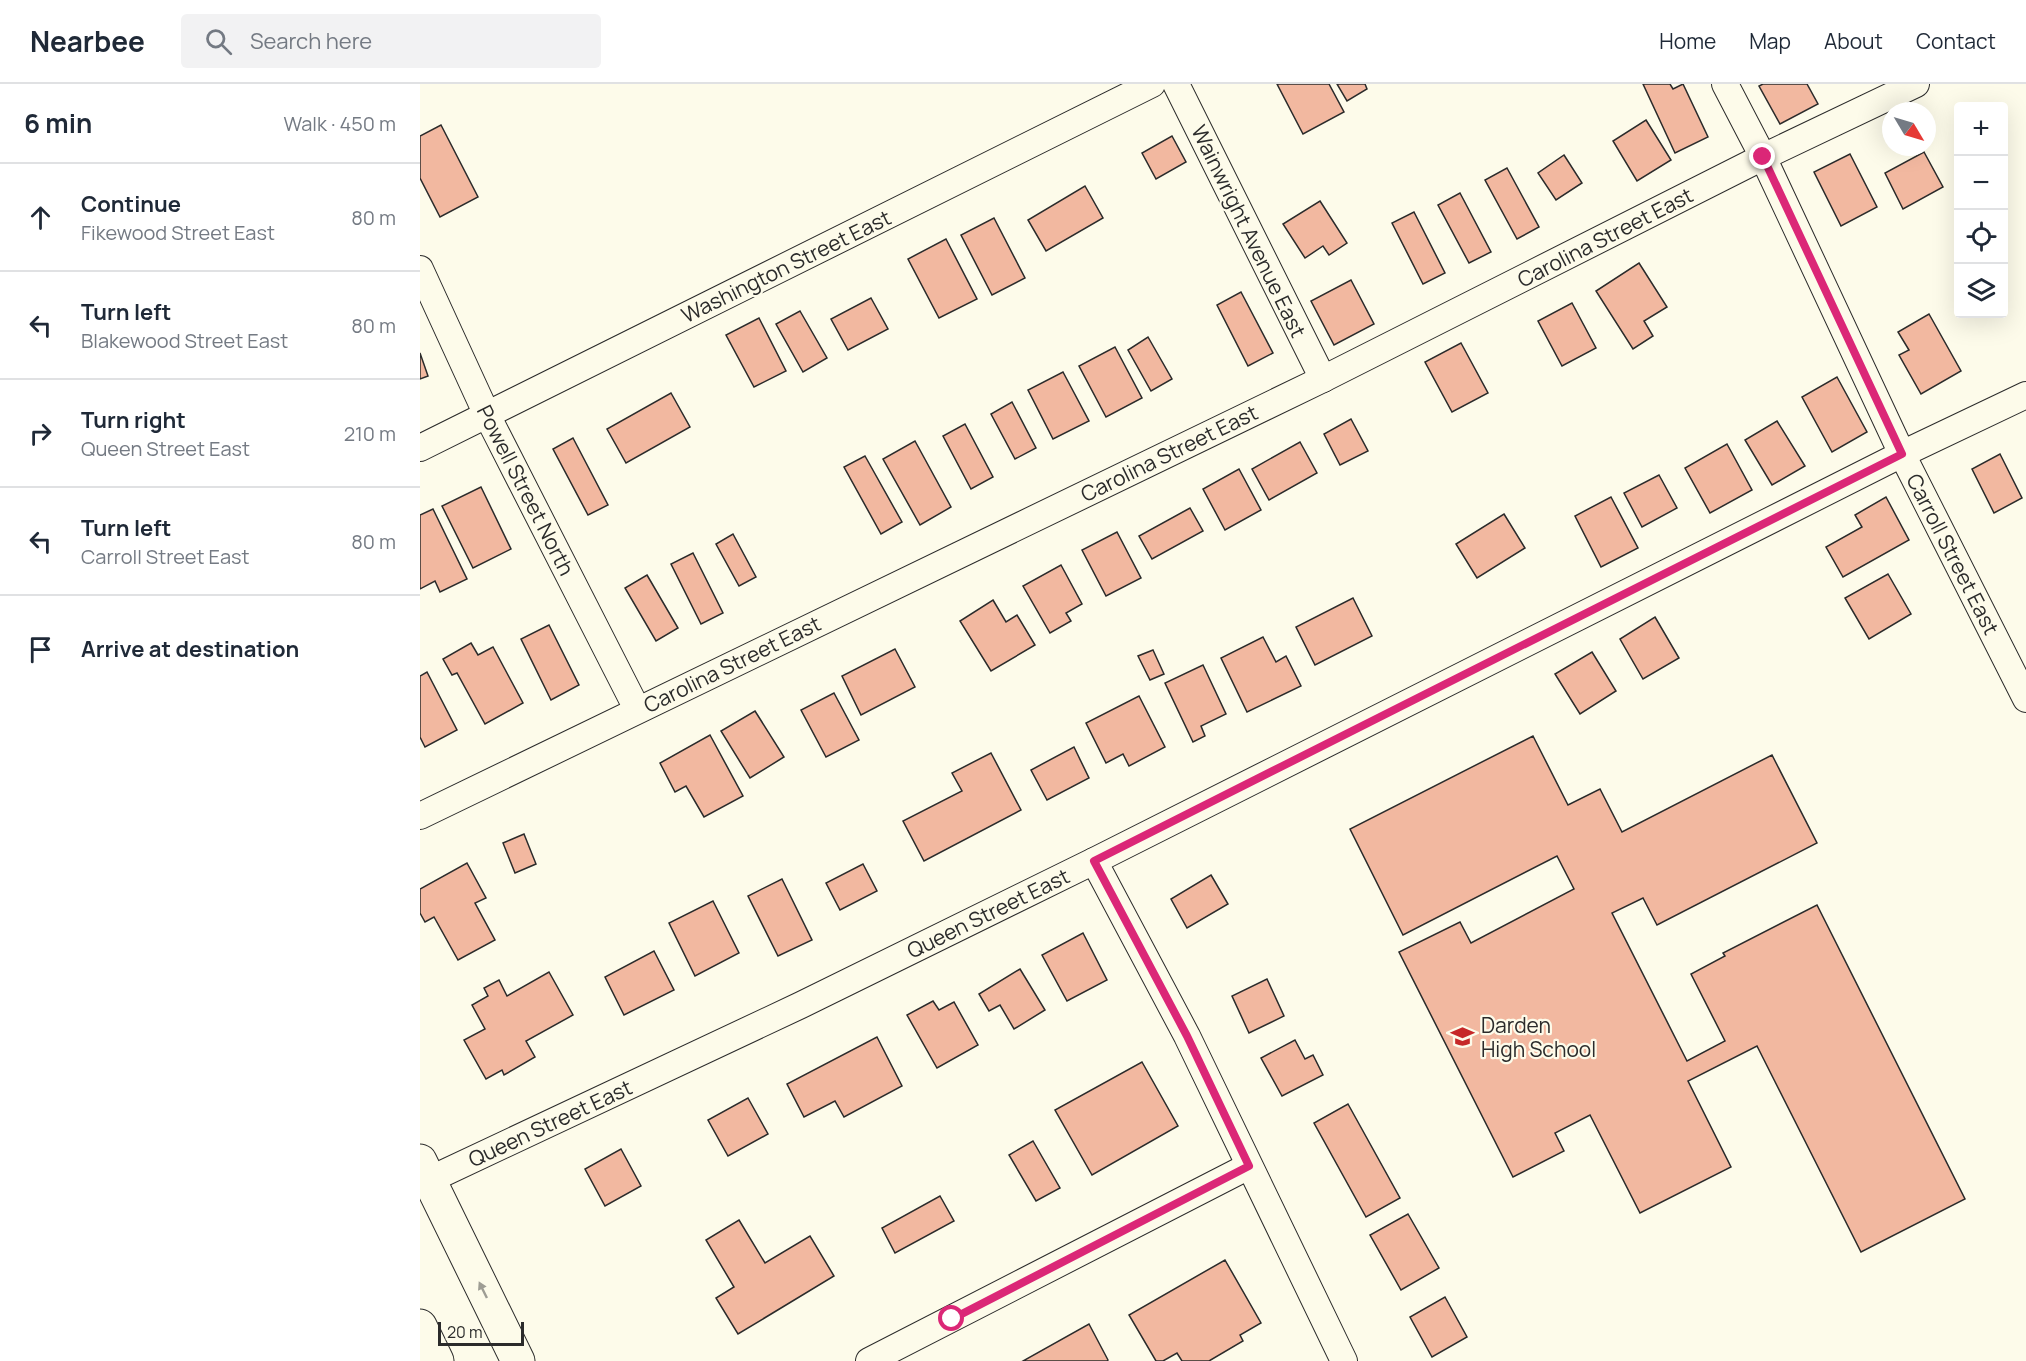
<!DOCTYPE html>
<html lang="en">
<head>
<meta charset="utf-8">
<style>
  :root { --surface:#fff; --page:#f2f2f3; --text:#1f2937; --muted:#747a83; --line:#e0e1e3 }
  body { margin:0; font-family:Manrope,sans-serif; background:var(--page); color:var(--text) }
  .controls { position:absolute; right:18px; top:18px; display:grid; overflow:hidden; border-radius:6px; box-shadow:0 6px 24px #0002 }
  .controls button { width:54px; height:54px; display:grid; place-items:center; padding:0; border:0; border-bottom:2px solid var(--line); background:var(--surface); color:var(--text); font:30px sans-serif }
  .compass { position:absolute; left:1462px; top:18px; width:54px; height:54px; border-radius:50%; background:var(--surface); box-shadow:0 6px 24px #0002; rotate:128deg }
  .scale { position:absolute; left:18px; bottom:15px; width:86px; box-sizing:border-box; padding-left:6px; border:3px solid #2b2b2b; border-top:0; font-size:16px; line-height:21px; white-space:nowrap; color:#2b2b2b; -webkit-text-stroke:4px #fdfbea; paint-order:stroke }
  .stop { position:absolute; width:18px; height:18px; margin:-14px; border:4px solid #db2777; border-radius:50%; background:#fff }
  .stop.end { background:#db2777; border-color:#fff; box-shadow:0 2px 6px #0008 }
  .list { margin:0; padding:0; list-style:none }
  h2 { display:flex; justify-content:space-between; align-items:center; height:78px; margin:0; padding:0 24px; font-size:26px }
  h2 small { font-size:20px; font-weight:400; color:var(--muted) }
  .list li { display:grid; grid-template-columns:39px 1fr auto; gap:18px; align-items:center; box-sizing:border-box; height:108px; padding:0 24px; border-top:2px solid var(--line) }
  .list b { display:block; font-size:22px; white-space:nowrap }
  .list p { margin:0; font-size:20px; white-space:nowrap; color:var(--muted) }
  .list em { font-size:20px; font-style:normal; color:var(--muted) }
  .icon { flex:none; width:33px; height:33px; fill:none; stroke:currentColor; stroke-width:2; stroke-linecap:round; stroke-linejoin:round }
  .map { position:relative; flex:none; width:1606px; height:1277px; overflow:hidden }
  header { display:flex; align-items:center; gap:36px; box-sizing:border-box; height:84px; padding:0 30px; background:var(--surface); border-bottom:2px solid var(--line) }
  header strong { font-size:28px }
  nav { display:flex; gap:33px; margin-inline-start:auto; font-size:21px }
  .search { width:420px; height:54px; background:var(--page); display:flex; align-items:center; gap:15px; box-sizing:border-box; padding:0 21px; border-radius:6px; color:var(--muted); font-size:22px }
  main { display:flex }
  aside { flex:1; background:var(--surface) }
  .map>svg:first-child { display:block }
  .building { fill:#f2b8a0; stroke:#2b2b2b; stroke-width:1.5 }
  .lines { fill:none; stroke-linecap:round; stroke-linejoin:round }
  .minor-casing { stroke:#2b2b2b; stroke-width:28 }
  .trunk-casing { stroke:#2b2b2b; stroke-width:35 }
  .minor { stroke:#fdfbea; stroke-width:26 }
  .trunk { stroke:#fdfbea; stroke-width:33 }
  .oneway { fill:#9e9d94 }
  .route { stroke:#db2777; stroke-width:8 }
  .labels { text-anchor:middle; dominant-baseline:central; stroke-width:4.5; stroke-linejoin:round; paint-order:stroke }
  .street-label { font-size:21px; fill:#2b2b2b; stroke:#fdfbea }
  .poi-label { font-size:21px; fill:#2b2b2b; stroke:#fdfbea; text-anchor:start }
</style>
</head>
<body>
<header>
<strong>Nearbee</strong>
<div class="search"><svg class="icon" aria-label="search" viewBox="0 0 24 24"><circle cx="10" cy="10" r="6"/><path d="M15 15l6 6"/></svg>Search here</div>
<nav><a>Home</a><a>Map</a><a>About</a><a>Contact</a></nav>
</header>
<main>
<aside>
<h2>6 min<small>Walk · 450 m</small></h2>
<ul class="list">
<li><svg class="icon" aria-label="ahead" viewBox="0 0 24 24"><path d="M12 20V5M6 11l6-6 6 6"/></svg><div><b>Continue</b><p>Fikewood Street East</p></div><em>80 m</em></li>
<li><svg class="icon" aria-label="left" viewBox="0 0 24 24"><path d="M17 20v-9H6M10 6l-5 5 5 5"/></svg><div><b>Turn left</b><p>Blakewood Street East</p></div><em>80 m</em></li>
<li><svg class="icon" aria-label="right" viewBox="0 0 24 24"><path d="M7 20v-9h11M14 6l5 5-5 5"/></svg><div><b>Turn right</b><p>Queen Street East</p></div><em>210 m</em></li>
<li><svg class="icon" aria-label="left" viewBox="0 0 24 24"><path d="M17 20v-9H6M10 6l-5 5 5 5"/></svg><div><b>Turn left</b><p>Carroll Street East</p></div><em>80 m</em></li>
<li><svg class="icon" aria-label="arrive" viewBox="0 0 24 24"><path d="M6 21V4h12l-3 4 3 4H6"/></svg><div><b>Arrive at destination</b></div></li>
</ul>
</aside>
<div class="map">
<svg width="1606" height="1277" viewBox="0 0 1606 1277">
  <rect width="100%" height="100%" fill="#fdfbea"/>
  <g class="building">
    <polygon points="857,0 909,0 924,28 883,50"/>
    <polygon points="917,0 945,0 947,5 927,17"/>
    <polygon points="1223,0 1250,0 1253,5 1263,0 1288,53 1255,69"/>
    <polygon points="1343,0 1387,0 1398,20 1360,40 1339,2"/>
    <polygon points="1226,36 1251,76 1217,97 1193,57"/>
    <polygon points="21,41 58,113 20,133 0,94 0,52"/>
    <polygon points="752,52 766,78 736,95 722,69"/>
    <polygon points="1504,68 1523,103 1483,125 1465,89"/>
    <polygon points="1430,70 1457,123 1421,142 1394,88"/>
    <polygon points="1144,71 1162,99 1136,116 1118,89"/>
    <polygon points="1087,84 1119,143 1097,155 1065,96"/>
    <polygon points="665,102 683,134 626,167 608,136"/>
    <polygon points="1040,109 1071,168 1049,179 1018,121"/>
    <polygon points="900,117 927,159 909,171 903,162 885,174 863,140"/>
    <polygon points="994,128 1025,189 1003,200 972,139"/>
    <polygon points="574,134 605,194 572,211 541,151"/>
    <polygon points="526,155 557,215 519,234 488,175"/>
    <polygon points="1219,179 1247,223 1224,237 1233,252 1213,265 1176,207"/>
    <polygon points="931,196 954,240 914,261 891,217"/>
    <polygon points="821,208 853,269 828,282 797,221"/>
    <polygon points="451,214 468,245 428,266 411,235"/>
    <polygon points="1152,219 1176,264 1142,282 1118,237"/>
    <polygon points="380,227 407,274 383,288 356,240"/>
    <polygon points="1509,230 1541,287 1501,310 1479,271 1489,266 1478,248"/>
    <polygon points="339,234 366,287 334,303 306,251"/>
    <polygon points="728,253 752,295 731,307 708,266"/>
    <polygon points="1041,259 1068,309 1032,328 1005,278"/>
    <polygon points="695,263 722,314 686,333 659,282"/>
    <polygon points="0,269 8,292 0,295"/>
    <polygon points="643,288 669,337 633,355 608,306"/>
    <polygon points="1417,293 1447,348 1412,368 1382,313"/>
    <polygon points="251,309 270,343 206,379 187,345"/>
    <polygon points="592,318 616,364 595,375 571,330"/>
    <polygon points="931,335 948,367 920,381 904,350"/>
    <polygon points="1357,337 1385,382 1352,401 1325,356"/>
    <polygon points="545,340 573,393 551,405 523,352"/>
    <polygon points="153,354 188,421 168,431 133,365"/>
    <polygon points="495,357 531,423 500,441 463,375"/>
    <polygon points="880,358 897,389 849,416 832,385"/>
    <polygon points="1307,360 1332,406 1290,429 1265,384"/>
    <polygon points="1580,370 1602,414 1574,429 1552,385"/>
    <polygon points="445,372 482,438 461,450 424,383"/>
    <polygon points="819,385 841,426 805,446 783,405"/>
    <polygon points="1239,391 1257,424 1222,443 1204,409"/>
    <polygon points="61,403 91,465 53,484 22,422"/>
    <polygon points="1191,413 1218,464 1181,483 1155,432"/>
    <polygon points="1466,413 1489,456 1423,493 1406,463 1442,443 1435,431"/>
    <polygon points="770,424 783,447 732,475 719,452"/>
    <polygon points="13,425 47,495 20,508 15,497 0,505 0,431"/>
    <polygon points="1084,430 1105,464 1057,494 1036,460"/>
    <polygon points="697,448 721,494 686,512 662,466"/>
    <polygon points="313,450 336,493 319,502 296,460"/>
    <polygon points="273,469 303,529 281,540 251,480"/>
    <polygon points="641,481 662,520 646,529 651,537 630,549 603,502"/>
    <polygon points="1468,490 1491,530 1449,555 1425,514"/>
    <polygon points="227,491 258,544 236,557 205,504"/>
    <polygon points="933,514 952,552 895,581 876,543"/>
    <polygon points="573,516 586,538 597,531 615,561 571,587 540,537"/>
    <polygon points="1235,533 1259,574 1223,595 1200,555"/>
    <polygon points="129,541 159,601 131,616 101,555"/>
    <polygon points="843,553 856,578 866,572 881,602 827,628 801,574"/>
    <polygon points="51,559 58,571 73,563 103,619 65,640 37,589 32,591 23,575"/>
    <polygon points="475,565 495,603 441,631 422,592"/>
    <polygon points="733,566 744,590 730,596 718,572"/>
    <polygon points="1172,568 1196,607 1160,630 1135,590"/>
    <polygon points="783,581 806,630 781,642 785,652 773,658 745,599"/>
    <polygon points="7,588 37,646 5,663 0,653 0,592"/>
    <polygon points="414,609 439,656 406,673 381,626"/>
    <polygon points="719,612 745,663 709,682 703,670 686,679 666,639"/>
    <polygon points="335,627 364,673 330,694 301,647"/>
    <polygon points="290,651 323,712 284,733 266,702 255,708 240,679"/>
    <polygon points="1113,652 1148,721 1180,705 1202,748 1352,671 1397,759 1237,841 1223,814 1192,829 1267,977 1305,957 1271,890 1305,872 1303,869 1397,821 1545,1115 1441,1168 1337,962 1268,997 1311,1083 1220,1129 1170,1031 1135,1049 1144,1067 1093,1093 979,868 1040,838 1051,859 1154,805 1137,772 983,851 930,745"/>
    <polygon points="654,663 669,694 627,716 611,686"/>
    <polygon points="571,669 601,726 504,777 483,737 542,707 532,689"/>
    <polygon points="104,750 116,780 95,789 83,759"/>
    <polygon points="47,779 66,814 55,819 75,856 38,876 14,833 5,838 0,829 0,805"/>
    <polygon points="443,780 457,807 420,826 406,799"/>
    <polygon points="791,791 808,820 767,844 751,815"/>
    <polygon points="362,795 392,856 358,872 328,812"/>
    <polygon points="293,817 319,869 275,892 249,839"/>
    <polygon points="663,849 687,896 647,917 622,871"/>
    <polygon points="234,867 254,906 204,931 185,893"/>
    <polygon points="600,885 625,926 594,945 580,921 569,927 559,910"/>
    <polygon points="129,888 153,931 106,957 115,973 84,991 82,986 66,995 44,956 65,945 52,921 68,912 64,904 79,896 87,912"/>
    <polygon points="847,895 864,932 829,949 812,912"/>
    <polygon points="513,917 519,926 534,918 558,961 517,984 487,931"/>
    <polygon points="457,953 482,1002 424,1033 415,1017 384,1033 367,1000"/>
    <polygon points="875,956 885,975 893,971 903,991 862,1012 841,974"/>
    <polygon points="722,978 758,1042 672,1091 635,1026"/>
    <polygon points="328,1014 348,1050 308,1072 288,1036"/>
    <polygon points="928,1020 980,1114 946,1133 894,1039"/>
    <polygon points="613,1057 640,1104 616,1117 589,1071"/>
    <polygon points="201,1065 221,1102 185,1122 165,1085"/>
    <polygon points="520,1112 534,1137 475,1169 462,1144"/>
    <polygon points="988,1130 1019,1184 981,1206 950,1151"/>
    <polygon points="319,1136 345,1179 390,1152 414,1192 318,1250 296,1214 314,1203 286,1156"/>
    <polygon points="805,1176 841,1239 820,1251 823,1257 789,1277 762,1277 757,1269 743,1277 736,1277 709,1231"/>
    <polygon points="1025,1213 1047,1253 1012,1273 990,1233"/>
    <polygon points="669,1240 688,1276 687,1277 603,1277"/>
  </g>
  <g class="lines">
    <defs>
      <g id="minor">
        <polyline points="756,0 903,295"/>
        <polyline points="1305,0 1343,73 1482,370 1606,615"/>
        <polyline points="0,185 67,331 217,625"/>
        <polyline points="0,364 732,0"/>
        <polyline points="0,732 903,295 1343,73 1496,0"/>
        <polyline points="674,777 767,952 924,1277"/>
        <polyline points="9,1096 381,921 674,777 1482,370 1606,311"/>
        <polyline points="449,1277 829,1082"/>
      </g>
      <g id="trunk">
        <polyline points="0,1077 98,1277"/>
        <polyline points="0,1242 17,1277"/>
      </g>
    </defs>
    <use href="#minor" class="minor-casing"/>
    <use href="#trunk" class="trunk-casing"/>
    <use href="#minor" class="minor"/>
    <use href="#trunk" class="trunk"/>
  </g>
  <defs><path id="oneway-solid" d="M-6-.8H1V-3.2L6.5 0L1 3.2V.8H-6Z" transform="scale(1.5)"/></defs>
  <use class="oneway" href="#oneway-solid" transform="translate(63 1206) rotate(-116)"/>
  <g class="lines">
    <polyline class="route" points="532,1235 829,1082 767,952 674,777 1482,370 1343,73"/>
  </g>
  <defs>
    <symbol id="school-bare" viewBox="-9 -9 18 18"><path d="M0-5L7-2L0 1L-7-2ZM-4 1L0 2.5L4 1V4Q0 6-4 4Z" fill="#c62828" stroke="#fdfbea" stroke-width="2.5" paint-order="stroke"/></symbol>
  </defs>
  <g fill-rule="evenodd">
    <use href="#school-bare" x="1026" y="936" width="33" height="33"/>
  </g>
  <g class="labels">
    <g class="street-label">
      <text transform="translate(829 147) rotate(64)">Wainwright Avenue East</text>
      <text transform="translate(1185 153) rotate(-27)">Carolina Street East</text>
      <text transform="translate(366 182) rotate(-26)">Washington Street East</text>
      <text transform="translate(749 369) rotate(-26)">Carolina Street East</text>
      <text transform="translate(106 406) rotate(63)">Powell Street North</text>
      <text transform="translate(1533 470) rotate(63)">Carroll Street East</text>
      <text transform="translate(312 580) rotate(-26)">Carolina Street East</text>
      <text transform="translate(568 829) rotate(-26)">Queen Street East</text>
      <text transform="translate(130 1039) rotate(-25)">Queen Street East</text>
    </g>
    <g class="poi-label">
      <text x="1061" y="941">Darden<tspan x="1061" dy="24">High School</tspan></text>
    </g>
  </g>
</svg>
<div class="controls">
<button>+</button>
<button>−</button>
<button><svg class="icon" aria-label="locate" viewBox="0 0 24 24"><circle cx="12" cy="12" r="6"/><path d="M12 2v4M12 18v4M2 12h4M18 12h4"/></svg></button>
<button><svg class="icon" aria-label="layers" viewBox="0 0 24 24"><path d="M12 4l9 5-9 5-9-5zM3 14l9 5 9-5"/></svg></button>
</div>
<svg class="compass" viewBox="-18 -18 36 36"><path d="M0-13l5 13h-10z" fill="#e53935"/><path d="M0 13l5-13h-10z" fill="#747a83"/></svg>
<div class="scale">20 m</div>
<div class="stop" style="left:532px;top:1235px"></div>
<div class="stop end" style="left:1343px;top:73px"></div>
</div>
</main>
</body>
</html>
